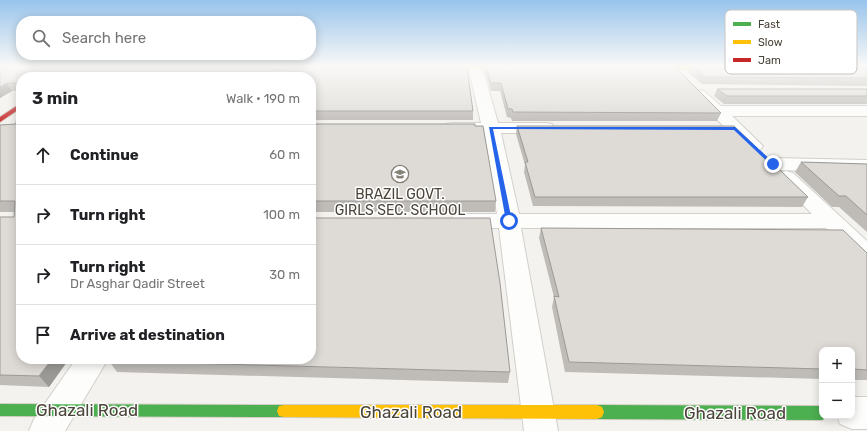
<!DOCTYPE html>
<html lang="en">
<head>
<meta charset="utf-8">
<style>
  :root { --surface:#fff; --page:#f2f2f2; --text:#202124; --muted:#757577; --line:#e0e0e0 }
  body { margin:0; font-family:Rubik,sans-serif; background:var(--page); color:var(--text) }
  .controls { position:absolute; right:12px; bottom:12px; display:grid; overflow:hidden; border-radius:8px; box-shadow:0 2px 10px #0003 }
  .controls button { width:36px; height:36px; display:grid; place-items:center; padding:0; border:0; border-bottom:1px solid var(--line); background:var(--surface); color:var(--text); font:20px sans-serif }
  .stop { position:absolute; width:12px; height:12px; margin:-9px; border:3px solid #2563eb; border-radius:50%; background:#fff }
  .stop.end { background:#2563eb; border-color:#fff; box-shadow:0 1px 4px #0008 }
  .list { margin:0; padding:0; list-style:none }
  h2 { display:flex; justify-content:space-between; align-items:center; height:52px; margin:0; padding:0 16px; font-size:17px }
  h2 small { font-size:13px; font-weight:400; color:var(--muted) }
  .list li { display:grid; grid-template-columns:26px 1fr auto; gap:12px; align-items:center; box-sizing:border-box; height:60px; padding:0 16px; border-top:1px solid var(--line) }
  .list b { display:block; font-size:15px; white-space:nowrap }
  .list p { margin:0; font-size:13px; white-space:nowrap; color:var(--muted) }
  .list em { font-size:13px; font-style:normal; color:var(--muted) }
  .icon { flex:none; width:22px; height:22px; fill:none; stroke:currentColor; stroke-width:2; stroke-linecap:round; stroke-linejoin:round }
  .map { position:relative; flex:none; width:867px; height:431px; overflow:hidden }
  .search { position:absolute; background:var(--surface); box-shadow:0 2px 10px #0003; left:16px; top:16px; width:300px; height:44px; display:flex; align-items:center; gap:10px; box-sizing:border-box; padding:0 14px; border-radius:16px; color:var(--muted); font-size:15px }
  .panel { position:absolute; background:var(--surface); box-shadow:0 2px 10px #0003; left:16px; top:72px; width:300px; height:292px; border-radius:16px }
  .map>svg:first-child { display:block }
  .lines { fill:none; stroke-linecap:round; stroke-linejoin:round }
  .street-casing { stroke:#d2d0cb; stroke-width:2 }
  .fast-casing { stroke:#d3cfc5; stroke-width:2 }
  .slow-casing { stroke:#d3cfc5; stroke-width:2 }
  .jam-casing { stroke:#d3cfc5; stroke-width:2 }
  .street { fill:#fdfdfc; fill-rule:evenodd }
  .fast { fill:#4caf50; fill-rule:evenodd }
  .slow { fill:#ffc107; fill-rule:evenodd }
  .jam { fill:#c62828; fill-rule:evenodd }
  .wall { fill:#bfbcb8 }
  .shaded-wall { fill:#9b9996 }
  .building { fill:#dedbd6; stroke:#9b9996 }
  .route { fill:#2563eb }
  .labels { text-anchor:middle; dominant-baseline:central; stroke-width:3; stroke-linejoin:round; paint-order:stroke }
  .poi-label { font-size:14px; fill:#4b4439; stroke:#fff }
  .near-street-label { font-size:17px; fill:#4b4439; stroke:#fff }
  .key { fill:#fff; stroke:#c9c7c4; stroke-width:1 }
  .key-label { font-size:11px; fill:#4b4439 }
</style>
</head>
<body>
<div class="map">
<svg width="867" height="431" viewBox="0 0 867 431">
  <rect width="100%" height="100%" fill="#f4f2ee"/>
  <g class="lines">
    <defs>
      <g id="street">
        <polygon points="279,66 292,66 286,77 272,77"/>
        <polygon points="468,66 482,66 498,123 546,123 552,124 554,128 552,132 546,133 501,133 519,214 812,214 776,177 779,173 786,171 793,173 867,241 867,263 858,261 826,228 521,228 558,431 524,431 499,228 461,228 453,226 450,221 453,216 461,214 497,214 483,133 452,133 446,132 444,128 446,124 452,123 481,123"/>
        <polygon points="699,90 704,91 721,106 867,106 867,116 732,116 763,146 760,150 754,151 748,150 694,97 692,94 694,91"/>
        <polygon points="773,158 867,160 867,172 773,170 766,168 763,164 766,160"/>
        <polygon points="76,359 108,359 65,431 29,431 34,419"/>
        <polygon points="852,397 867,397 867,429 852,429 840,424 837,416 852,416"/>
      </g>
      <g id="fast">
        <polygon points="0,404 284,405 289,406 291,411 289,416 284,417 0,416"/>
        <polygon points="597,405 822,406 822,416 828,416 822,420 597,419 592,417 590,412 592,407"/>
      </g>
      <g id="slow">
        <polygon points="437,66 518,66 519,67 516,69 439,68"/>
        <polygon points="644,66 722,66 725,68 722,70 646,69"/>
        <polygon points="284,405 597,405 602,407 604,412 602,417 597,419 284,417 279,416 277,411 279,406"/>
      </g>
      <g id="jam">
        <polygon points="150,66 263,66 261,68 152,69"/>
        <polygon points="21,103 21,108 0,122 0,117"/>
      </g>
    </defs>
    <use href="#street" class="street-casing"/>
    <use href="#fast" class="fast-casing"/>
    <use href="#slow" class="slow-casing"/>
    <use href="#jam" class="jam-casing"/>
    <use href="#street" class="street"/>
    <use href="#fast" class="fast"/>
    <use href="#slow" class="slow"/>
    <use href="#jam" class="jam"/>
  </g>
  <g class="wall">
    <polygon points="0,66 269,67 270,70 284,70 287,68 294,67 467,68 473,111 473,120 311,120 311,77 21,77 21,91 12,91 0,98"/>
    <polygon points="486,66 674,66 721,113 717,121 512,121 511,118 507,117 500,91 491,91 485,72"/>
    <polygon points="691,66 867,66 867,86 702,84 689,73"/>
    <polygon points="717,89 867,89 867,104 724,104 714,96"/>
    <polygon points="16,124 69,359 49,387 0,385 0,217 14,217 14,212 0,212 0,125"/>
    <polygon points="311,124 496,201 495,212 311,212"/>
    <polygon points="517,126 808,197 802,207 533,206 524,172 525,165 516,134"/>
    <polygon points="801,162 867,164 867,232 839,207 832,207 795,172"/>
    <polygon points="541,228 867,253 867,380 852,380 852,350 822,350 822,379 565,372 552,307 554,297 539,238"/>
    <polygon points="109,361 510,372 508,383 117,372"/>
  </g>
  <g class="shaded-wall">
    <polygon points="7,83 12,91 0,98 0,87"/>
    <polygon points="52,359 69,359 49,387 39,376"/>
  </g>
  <g class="building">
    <polygon points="0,66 269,67 270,70 284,70 287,68 294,67 467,68 473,111 311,111 311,77 21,77 21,83 7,83 0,87"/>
    <polygon points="486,66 674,66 721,113 513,112 512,109 508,109 501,83 491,83"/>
    <polygon points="693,66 867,66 867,78 704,77"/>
    <polygon points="717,89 867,89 867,96 727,96"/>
    <polygon points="21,112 21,359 52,359 39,376 0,375 0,217 14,217 15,201 0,201 0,125 16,124 17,115"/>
    <polygon points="311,124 475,124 475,126 483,126 496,201 311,201"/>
    <polygon points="517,126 734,126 808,197 535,197 525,162 528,162"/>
    <polygon points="801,162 867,164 867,215 846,196 839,196"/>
    <polygon points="311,218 490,218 500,283 510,372 109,361 110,359 311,359"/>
    <polygon points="541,228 843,230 867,253 867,370 852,369 852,350 822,350 822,369 569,362 554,296 559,297"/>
  </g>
  <linearGradient id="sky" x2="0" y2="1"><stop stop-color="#98c4ec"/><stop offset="0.52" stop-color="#faf9f7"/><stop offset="1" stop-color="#faf9f7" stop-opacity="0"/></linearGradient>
  <rect width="867" height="127" fill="url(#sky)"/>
  <polygon class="route" points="489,127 735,127 775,164 771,165 734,130 493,129 512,221 509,223 506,221"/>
  <defs>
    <symbol id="school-ring" viewBox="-11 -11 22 22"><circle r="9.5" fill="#fff" stroke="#868178" stroke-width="1.5"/><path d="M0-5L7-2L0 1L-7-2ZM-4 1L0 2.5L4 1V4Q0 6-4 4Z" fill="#868178"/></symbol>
  </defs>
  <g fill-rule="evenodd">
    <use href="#school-ring" x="390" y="164" width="20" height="20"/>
  </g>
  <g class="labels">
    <g class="poi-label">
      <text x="400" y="194">BRAZIL GOVT.<tspan x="400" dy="16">GIRLS SEC. SCHOOL</tspan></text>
    </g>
    <g class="near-street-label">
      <text x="87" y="410">Ghazali Road</text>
      <text x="411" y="412">Ghazali Road</text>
      <text x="735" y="413">Ghazali Road</text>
    </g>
  </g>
  <rect x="725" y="10" width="132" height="64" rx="6" class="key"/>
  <rect x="733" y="22" width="18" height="4" fill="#4caf50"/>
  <rect x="733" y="40" width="18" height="4" fill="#ffc107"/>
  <rect x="733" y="58" width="18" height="4" fill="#c62828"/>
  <g class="key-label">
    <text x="758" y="28">Fast</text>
    <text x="758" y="46">Slow</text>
    <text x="758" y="64">Jam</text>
  </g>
</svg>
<div class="controls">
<button>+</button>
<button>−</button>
</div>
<div class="stop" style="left:509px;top:221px"></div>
<div class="stop end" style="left:773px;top:164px"></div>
<div class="search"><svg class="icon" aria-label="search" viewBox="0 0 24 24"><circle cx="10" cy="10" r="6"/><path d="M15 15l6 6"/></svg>Search here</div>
<section class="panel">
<h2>3 min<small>Walk · 190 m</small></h2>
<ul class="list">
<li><svg class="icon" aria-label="ahead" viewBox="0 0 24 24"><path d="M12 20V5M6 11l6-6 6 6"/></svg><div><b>Continue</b></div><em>60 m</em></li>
<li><svg class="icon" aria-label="right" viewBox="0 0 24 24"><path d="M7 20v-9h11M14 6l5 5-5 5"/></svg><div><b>Turn right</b></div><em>100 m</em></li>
<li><svg class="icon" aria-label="right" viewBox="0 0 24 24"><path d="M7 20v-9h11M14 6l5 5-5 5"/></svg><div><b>Turn right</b><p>Dr Asghar Qadir Street</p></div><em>30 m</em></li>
<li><svg class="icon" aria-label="arrive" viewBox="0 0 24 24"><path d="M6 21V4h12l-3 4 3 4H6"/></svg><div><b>Arrive at destination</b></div></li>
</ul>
</section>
</div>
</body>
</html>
